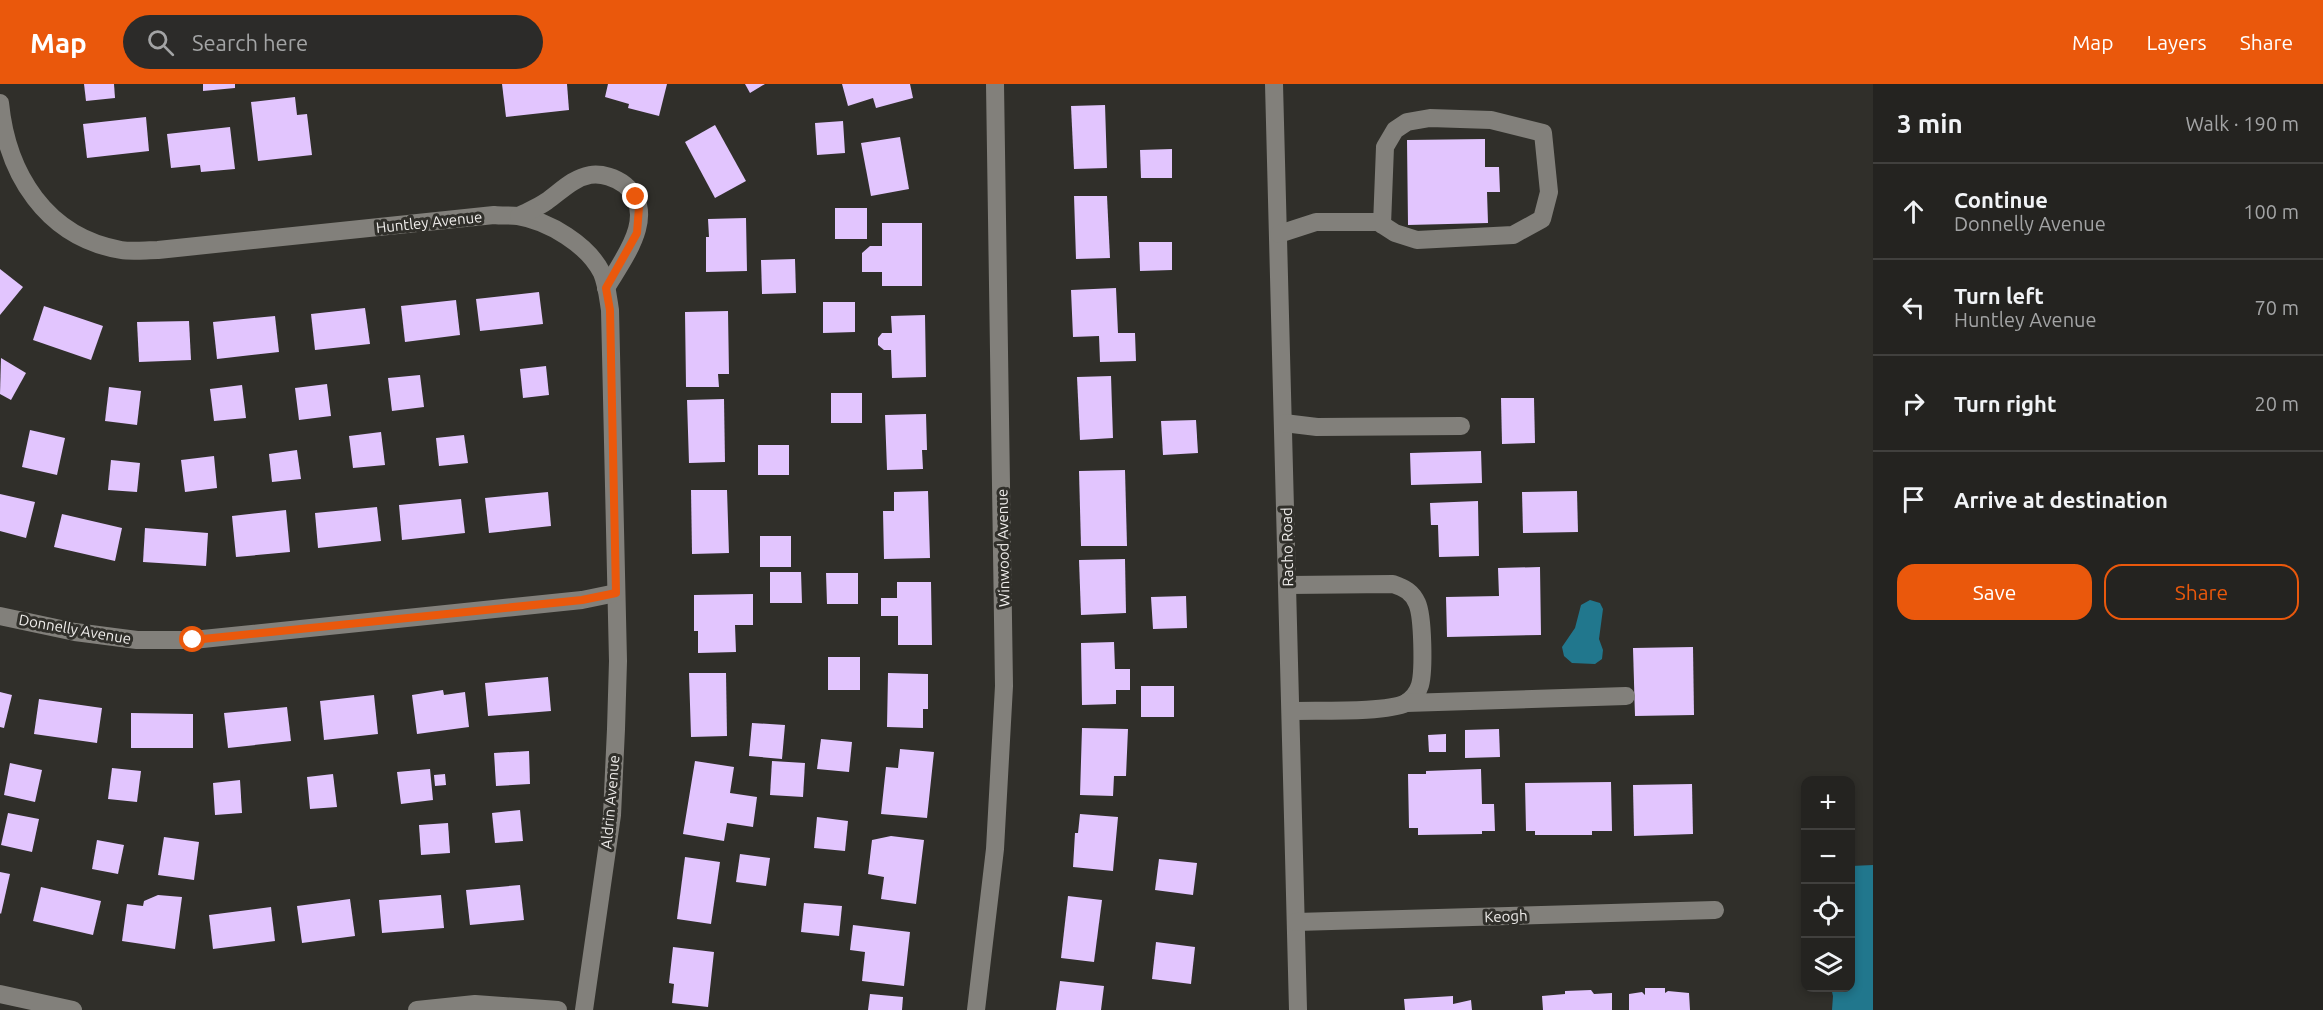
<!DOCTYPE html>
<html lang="en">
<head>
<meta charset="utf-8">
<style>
  :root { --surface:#242320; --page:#2c2b29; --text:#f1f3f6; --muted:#a3a4a5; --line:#41403e; --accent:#ea580c }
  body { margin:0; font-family:Ubuntu,sans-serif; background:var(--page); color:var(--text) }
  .controls { position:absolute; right:18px; bottom:18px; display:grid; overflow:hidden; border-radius:12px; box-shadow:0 3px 9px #0003 }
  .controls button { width:54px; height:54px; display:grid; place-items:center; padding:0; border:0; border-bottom:2px solid var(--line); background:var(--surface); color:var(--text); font:30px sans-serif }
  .stop { position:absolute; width:18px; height:18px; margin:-14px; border:4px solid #ea580c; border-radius:50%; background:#fff }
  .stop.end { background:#ea580c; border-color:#fff; box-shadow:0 2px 6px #0008 }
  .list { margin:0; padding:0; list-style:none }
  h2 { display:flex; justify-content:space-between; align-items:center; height:78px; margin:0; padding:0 24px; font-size:26px }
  h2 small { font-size:20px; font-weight:400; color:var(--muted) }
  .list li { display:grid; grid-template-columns:39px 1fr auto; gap:18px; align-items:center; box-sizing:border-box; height:96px; padding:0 24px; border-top:2px solid var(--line) }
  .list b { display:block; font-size:22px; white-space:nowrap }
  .list p { margin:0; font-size:20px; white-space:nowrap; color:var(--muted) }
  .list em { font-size:20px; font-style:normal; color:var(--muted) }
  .actions { display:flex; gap:12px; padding:18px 24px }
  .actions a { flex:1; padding:14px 0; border:2px solid var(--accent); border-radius:18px; text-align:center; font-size:21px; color:var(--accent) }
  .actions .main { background:var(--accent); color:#fff }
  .icon { flex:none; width:33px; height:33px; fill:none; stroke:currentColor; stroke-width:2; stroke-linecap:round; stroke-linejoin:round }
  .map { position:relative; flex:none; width:1873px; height:926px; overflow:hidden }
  header { display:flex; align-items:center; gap:36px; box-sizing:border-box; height:84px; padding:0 30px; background:var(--accent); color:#fff }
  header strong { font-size:28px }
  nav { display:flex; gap:33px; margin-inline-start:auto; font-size:21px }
  .search { width:420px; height:54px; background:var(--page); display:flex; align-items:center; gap:15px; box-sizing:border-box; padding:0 21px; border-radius:33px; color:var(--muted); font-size:22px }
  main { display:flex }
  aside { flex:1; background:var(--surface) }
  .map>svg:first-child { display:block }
  .water { fill:#21778d }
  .building { fill:#e2c5fe }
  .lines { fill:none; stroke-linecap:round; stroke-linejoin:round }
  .minor { stroke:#82807b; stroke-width:18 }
  .route { stroke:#ea580c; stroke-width:8 }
  .labels { text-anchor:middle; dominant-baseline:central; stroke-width:6; stroke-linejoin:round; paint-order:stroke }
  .street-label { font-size:15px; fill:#efedeb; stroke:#302f2a }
</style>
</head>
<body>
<header>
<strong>Map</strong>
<div class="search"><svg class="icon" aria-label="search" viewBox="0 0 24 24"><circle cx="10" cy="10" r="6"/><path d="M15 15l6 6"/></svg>Search here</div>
<nav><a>Map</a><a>Layers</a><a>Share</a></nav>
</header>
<main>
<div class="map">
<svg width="1873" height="926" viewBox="0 0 1873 926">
  <rect width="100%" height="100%" fill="#302f2a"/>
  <g class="water">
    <polygon points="1590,516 1600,519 1603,525 1599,555 1603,566 1602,575 1595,580 1572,579 1564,572 1562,563 1575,544 1581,521"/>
    <polygon points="1873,781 1873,926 1832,926 1833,912 1831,904 1850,904 1851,782"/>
  </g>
  <g class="building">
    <polygon points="84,0 114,0 115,14 86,17"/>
    <polygon points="203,0 235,0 235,4 203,7"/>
    <polygon points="502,0 567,0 569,26 506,33"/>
    <polygon points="608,0 667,0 659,32 628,24 629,20 605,13"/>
    <polygon points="745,0 765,0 750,9"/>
    <polygon points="842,0 910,0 913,14 876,24 873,14 848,22"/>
    <polygon points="295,13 297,31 307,30 312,71 258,77 251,18"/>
    <polygon points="1105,21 1107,84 1074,85 1071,22"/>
    <polygon points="146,33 149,67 87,74 83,40"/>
    <polygon points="843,37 845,69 817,71 815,39"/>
    <polygon points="715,41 746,97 715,114 685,58"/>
    <polygon points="230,43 235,85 201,88 200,81 171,84 167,50"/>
    <polygon points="900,53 909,105 871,112 861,59"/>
    <polygon points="1485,55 1485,83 1499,83 1500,108 1487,108 1488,139 1408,141 1407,56"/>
    <polygon points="1172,65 1172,94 1141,94 1140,66"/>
    <polygon points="1074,112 1107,112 1110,174 1076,175"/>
    <rect x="835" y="124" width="32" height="31"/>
    <polygon points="746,134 747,187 706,188 706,153 709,153 708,135"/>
    <polygon points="882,139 922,139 922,202 882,202 882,188 862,188 862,169 870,162 882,162"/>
    <polygon points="1139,158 1172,158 1172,186 1140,187"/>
    <polygon points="795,175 796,209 762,210 761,176"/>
    <polygon points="0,185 23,203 0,231"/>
    <polygon points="1116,204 1118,249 1135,249 1136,277 1100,278 1099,252 1073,253 1071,206"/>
    <polygon points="539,208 543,240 480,247 476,215"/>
    <polygon points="456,216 460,251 405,258 401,222"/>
    <polygon points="823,218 855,218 855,248 823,249"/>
    <polygon points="44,222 103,242 91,276 33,256"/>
    <polygon points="365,224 370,260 315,266 311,230"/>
    <polygon points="728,227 729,290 718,290 719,303 686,303 685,228"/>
    <polygon points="925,231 926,293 892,294 891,266 884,266 878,261 878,254 882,249 892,249 891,232"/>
    <polygon points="275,232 279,268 217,275 213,238"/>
    <polygon points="189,237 191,276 139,278 137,238"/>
    <polygon points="1,274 26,289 11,316 0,310"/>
    <polygon points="546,282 549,311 523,314 520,285"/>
    <polygon points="420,291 424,323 392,327 388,294"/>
    <polygon points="1111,292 1113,354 1080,356 1077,293"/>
    <polygon points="327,300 331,332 299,336 295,304"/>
    <polygon points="242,301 246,334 214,337 210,305"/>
    <polygon points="109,303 141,307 137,341 105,337"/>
    <rect x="831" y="309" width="31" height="30"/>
    <polygon points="1501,314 1534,314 1535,359 1502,360"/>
    <polygon points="724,315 725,378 689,379 687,316"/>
    <polygon points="926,330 927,366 922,366 923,385 887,386 885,331"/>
    <polygon points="1196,336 1198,369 1163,371 1161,337"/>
    <polygon points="30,346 65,354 57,391 22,383"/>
    <polygon points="381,348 385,381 353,384 349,352"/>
    <polygon points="464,351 468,379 439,382 436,354"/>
    <rect x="758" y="361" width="31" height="30"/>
    <polygon points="297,366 301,395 272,398 269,370"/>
    <polygon points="1481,367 1482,399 1411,401 1410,369"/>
    <polygon points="214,372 217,404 185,408 181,376"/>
    <polygon points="111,376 140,379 137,408 108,406"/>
    <polygon points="1125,386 1127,462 1081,462 1079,387"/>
    <polygon points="691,406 727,406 729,469 692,470"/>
    <polygon points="928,407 930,474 884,475 883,427 894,427 894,408"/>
    <polygon points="1577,407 1578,448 1523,449 1522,408"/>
    <polygon points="548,408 551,442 489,449 485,414"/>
    <polygon points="0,410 35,418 26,454 0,447"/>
    <polygon points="461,415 465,449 402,456 399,421"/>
    <polygon points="1478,417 1479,472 1439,473 1438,441 1431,441 1430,419"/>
    <polygon points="377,423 381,457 318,464 315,429"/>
    <polygon points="286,426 290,468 236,473 232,432"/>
    <polygon points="62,430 122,444 115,477 54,463"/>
    <polygon points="145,444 208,449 206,482 143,478"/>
    <rect x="760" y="452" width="31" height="31"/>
    <polygon points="1125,475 1126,529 1081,531 1079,476"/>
    <polygon points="1540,483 1541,551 1447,553 1446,513 1499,512 1498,484"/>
    <polygon points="770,488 801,488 802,519 770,519"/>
    <polygon points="826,489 858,489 858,520 827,520"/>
    <polygon points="897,498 931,498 932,561 898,561 898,532 881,532 881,514 897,514"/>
    <polygon points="753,510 753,541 735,541 736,568 698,569 698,547 694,547 694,511"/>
    <polygon points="1186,512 1187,544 1153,545 1151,513"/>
    <polygon points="1114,558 1115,585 1130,585 1130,606 1116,606 1116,620 1082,621 1081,559"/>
    <polygon points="1693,563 1694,631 1635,632 1633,564"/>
    <rect x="828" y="573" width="32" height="33"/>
    <polygon points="689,589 726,589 727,652 691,653"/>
    <polygon points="888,589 928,590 928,625 923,625 923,644 887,643"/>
    <polygon points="548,593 551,627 488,632 485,599"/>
    <rect x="1141" y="602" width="33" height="31"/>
    <polygon points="443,606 444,611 465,608 469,643 417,650 412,611"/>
    <polygon points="0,608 12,611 4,644 0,643"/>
    <polygon points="374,611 378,650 324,656 320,617"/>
    <polygon points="39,615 102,624 97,659 34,650"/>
    <polygon points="287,623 291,657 228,664 224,629"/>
    <polygon points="131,629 193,630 193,664 131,664"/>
    <polygon points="752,639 785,641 782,675 749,672"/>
    <polygon points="1082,644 1128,645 1126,692 1114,692 1113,712 1080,711"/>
    <polygon points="1499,645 1500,673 1465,674 1465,646"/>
    <polygon points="1446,650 1446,668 1429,668 1428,651"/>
    <polygon points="821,655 852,658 849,688 817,685"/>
    <polygon points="900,665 934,668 927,734 881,730 886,683 898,684"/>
    <polygon points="529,667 530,700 496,702 494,669"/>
    <polygon points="695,677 734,683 730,709 757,713 753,743 727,739 724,757 683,750"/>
    <polygon points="772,677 805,679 803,713 770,711"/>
    <polygon points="10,679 42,686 35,718 4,711"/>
    <polygon points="112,684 141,687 137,718 108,715"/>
    <polygon points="430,685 433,716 401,720 397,688"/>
    <polygon points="1481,685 1482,720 1494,720 1495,747 1482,747 1482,750 1418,751 1418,744 1409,744 1408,690 1426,690 1426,687"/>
    <polygon points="333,690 337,723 310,725 307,693"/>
    <polygon points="445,690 446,701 435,702 434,691"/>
    <polygon points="240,696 242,729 215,731 213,699"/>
    <polygon points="1611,698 1612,747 1592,747 1592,751 1535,751 1535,747 1526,747 1525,699"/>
    <polygon points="1692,700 1693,750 1634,752 1633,701"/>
    <polygon points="520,726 523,757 495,759 492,729"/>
    <polygon points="8,729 39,735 32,768 1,761"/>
    <polygon points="1080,730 1118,733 1113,787 1073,783 1075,749 1078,749"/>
    <polygon points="817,733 848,737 845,767 814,764"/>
    <polygon points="448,739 450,769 421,771 419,741"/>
    <polygon points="891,752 924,756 916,820 881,815 884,793 868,790 872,756"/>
    <polygon points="164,753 199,758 194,796 158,791"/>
    <polygon points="97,756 124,761 118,790 92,785"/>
    <polygon points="740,770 770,774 766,802 736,798"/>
    <polygon points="685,773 720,778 711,840 677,835"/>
    <polygon points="1159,775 1197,779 1193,811 1155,806"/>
    <polygon points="0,788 10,790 1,830 0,829"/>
    <polygon points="520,801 524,836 470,841 466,806"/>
    <polygon points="41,803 101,817 93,851 33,837"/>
    <polygon points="158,811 182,813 175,865 122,857 127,820 143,822 144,817"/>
    <polygon points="441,811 444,844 382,849 379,816"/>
    <polygon points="1068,812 1102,816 1094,878 1061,874"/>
    <polygon points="350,815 355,852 302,859 297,822"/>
    <polygon points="804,819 842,822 839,852 801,848"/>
    <polygon points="271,823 275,857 213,865 209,831"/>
    <polygon points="853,841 910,848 904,902 862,897 865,868 850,866"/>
    <polygon points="1156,858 1195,863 1191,900 1152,895"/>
    <polygon points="673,863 714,868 708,923 672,919 674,900 669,899"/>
    <polygon points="1060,897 1104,902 1101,926 1056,926"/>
    <polygon points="1645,904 1665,904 1665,909 1668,907 1689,909 1690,926 1629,926 1629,910 1642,908 1645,911"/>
    <polygon points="1591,906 1594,910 1612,909 1612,926 1543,926 1542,912 1565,910 1565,907"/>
    <polygon points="870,910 903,913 902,926 868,926"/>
    <polygon points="1453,912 1453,920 1471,916 1472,926 1405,926 1404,915"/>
  </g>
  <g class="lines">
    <g class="minor">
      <polyline points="1274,0 1298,926"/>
      <path d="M0 19C7 90 46 153 121 166 133 168 146 166 158 166L494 131C502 132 510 131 518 132 549 137 588 161 602 189 607 201 608 214 610 226L618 577 616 645 612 731 584 926"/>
      <path d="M519 132C528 127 539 123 547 117 561 107 573 94 590 91 602 89 616 94 625 101 659 130 623 175 606 204"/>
      <polyline points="1279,150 1316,138 1378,138 1395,149 1417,156 1513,151 1542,135 1549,108 1543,49 1491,36 1430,34 1407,38 1395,46 1385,63 1382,141"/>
      <polyline points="1284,339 1317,343 1461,342"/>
      <path d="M1288 501 1393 500C1405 504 1412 508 1417 519 1423 532 1424 587 1420 601 1418 608 1412 615 1406 619 1386 629 1316 626 1291 627"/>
      <polyline points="0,532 75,548 137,556 193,556 582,516 616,509"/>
      <polyline points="1406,619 1626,612"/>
      <polyline points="1296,838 1715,826"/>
      <polyline points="0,910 73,926"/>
      <polyline points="417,926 475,920 558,926"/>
      <polyline points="976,926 995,765 1004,602 995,0"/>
    </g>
  </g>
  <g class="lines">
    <polyline class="route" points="193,556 582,516 616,509 610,226 606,204 637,149 639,123 636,113"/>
  </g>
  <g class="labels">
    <g class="street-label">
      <text transform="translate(429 138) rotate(-6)">Huntley Avenue</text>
      <text transform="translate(1287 463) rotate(-91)">Racho Road</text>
      <text transform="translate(1003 464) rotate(-91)">Winwood Avenue</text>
      <text transform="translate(75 545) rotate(10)">Donnelly Avenue</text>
      <text transform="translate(610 718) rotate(-85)">Aldrin Avenue</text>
      <text transform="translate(1506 832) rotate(-2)">Keogh</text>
    </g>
  </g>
</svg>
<div class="controls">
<button>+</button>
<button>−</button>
<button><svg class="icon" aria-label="locate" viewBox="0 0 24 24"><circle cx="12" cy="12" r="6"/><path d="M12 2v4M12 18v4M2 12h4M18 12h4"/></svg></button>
<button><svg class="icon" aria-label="layers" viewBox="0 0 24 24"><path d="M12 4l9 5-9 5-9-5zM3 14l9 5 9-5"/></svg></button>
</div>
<div class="stop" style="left:193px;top:556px"></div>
<div class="stop end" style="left:636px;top:113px"></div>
</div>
<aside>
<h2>3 min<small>Walk · 190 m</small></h2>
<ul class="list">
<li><svg class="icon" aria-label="ahead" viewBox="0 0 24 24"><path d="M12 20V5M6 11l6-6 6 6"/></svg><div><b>Continue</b><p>Donnelly Avenue</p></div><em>100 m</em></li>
<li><svg class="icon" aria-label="left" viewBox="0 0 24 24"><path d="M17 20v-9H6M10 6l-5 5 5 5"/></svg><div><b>Turn left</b><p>Huntley Avenue</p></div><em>70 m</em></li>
<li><svg class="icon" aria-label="right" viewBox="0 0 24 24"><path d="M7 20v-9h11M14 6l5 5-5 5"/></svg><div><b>Turn right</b></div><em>20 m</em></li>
<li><svg class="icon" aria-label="arrive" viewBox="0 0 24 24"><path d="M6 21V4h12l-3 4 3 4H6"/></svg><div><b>Arrive at destination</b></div></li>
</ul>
<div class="actions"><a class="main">Save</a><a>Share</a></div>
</aside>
</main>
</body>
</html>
